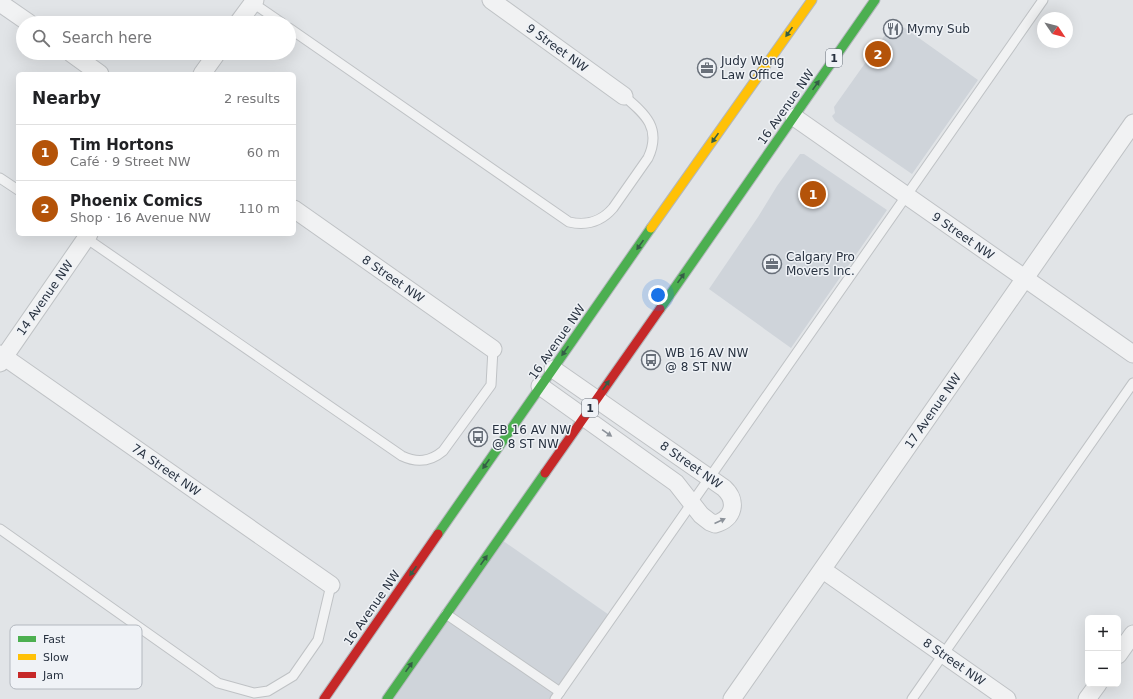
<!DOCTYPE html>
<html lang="en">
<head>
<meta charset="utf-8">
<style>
  :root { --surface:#fff; --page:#f6f6f6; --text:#202124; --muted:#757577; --line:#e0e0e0; --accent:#b45309 }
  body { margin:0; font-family:"DejaVu Sans",sans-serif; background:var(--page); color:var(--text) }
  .controls { position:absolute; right:12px; bottom:12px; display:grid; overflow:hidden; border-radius:6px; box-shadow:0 4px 16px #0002 }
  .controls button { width:36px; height:36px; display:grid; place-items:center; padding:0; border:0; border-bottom:1px solid var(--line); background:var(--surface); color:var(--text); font:20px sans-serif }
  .compass { position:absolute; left:1037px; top:12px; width:36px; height:36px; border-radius:50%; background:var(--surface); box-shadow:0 4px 16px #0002; rotate:125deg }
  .you { position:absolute; left:658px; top:295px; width:14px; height:14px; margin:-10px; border:3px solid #fff; border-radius:50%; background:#1a73e8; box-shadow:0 0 0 6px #1a73e833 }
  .badge { display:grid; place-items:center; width:26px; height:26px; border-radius:50%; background:var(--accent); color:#fff; font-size:13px; font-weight:700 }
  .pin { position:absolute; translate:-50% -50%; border:2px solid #fff; box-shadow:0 1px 4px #0006 }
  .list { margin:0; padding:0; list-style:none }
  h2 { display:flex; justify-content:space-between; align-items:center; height:52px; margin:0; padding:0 16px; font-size:17px }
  h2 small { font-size:13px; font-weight:400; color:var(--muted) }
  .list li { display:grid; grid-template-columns:26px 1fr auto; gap:12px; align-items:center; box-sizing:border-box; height:56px; padding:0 16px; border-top:1px solid var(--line) }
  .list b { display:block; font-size:15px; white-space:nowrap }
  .list p { margin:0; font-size:13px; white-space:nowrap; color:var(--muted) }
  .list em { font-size:13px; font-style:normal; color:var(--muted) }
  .icon { flex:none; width:22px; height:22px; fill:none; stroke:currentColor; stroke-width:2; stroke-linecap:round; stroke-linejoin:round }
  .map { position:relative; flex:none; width:1133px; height:699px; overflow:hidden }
  .search { position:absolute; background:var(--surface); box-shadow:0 4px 16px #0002; left:16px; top:16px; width:280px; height:44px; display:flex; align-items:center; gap:10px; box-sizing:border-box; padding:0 14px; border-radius:22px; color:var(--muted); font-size:15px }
  .panel { position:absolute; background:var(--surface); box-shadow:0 4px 16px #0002; left:16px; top:72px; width:280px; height:164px; border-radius:6px }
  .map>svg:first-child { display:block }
  .built { fill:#cfd4da }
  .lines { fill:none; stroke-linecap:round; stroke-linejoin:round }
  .lane-casing { stroke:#bfc2c5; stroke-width:11 }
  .street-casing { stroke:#bfc2c5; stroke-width:19 }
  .fast-casing { stroke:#b3b7bc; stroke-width:11 }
  .slow-casing { stroke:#b3b7bc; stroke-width:11 }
  .jam-casing { stroke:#b3b7bc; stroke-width:11 }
  .lane { stroke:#f1f2f3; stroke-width:9 }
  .street { stroke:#f1f2f3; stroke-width:17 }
  .fast { stroke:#4caf50; stroke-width:9 }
  .slow { stroke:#ffc107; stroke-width:9 }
  .jam { stroke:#c62828; stroke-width:9 }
  .oneway { fill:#355e46 }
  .oneway2 { fill:#8c929a }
  .labels { text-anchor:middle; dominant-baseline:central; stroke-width:3; stroke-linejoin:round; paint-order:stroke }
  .shield { fill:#eff2f6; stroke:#646c77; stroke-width:1 }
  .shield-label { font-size:11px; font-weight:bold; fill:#283240 }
  .poi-label { font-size:12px; fill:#283240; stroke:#eff2f6; text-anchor:start }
  .street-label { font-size:12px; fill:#283240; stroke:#eff2f6 }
  .key { fill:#eff2f6; stroke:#b3b8bf; stroke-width:1 }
  .key-label { font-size:11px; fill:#283240 }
</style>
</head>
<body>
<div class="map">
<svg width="1133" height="699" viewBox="0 0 1133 699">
  <rect width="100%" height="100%" fill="#e1e4e7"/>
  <g class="built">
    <polygon points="895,21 978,80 912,174 835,121 832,116 835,113 834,107"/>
    <polygon points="800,154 804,154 887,210 791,348 709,289 758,217 777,186"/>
    <polygon points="499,538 612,617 555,699 387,699"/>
  </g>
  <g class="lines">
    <defs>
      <g id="lane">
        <polyline points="250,1 282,23"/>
        <path d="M289 28 569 222C587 226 601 222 613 208L648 158C662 128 645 114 624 96"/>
        <polyline points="0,178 18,190"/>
        <path d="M83 236 402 456C417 463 430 462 443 451L491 385 493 349"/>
        <polyline points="0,529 218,683 254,693 268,691 293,676 318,640 331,585"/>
        <polyline points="446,614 560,692"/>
        <polyline points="555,699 1043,0"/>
        <polyline points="912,699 1133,383"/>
      </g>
      <g id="street">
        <polyline points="491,0 624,96"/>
        <polyline points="0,3 29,23"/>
        <polyline points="238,23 255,0"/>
        <polyline points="71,53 100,74"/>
        <polyline points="202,74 217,53"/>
        <polyline points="794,117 1133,354"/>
        <polyline points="294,209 493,349"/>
        <polyline points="0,354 331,585"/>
        <polyline points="0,363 89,234"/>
        <path d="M540 386 676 483 701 515 710 522 715 524C734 519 738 501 724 488L553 369"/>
        <polyline points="823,570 1007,699"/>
        <polyline points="1118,655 1133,634"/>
        <polyline points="732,699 1133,123"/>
        <polyline points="1087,699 1098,684"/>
      </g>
      <g id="fast">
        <polyline points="660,309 875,0"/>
        <polyline points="438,534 651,228"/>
        <polyline points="387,699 545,473"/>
      </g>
      <polyline id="slow" points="651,228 812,0"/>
      <g id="jam">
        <polyline points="545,473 660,309"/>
        <polyline points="324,699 438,534"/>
      </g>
    </defs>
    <use href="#lane" class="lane-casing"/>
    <use href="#street" class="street-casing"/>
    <use href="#fast" class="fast-casing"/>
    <use href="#slow" class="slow-casing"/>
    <use href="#jam" class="jam-casing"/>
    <use href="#lane" class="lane"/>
    <use href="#street" class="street"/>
    <use href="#fast" class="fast"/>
    <use href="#slow" class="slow"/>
    <use href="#jam" class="jam"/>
  </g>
  <defs><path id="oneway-solid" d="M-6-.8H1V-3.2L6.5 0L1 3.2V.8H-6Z"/></defs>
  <g class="oneway">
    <use href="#oneway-solid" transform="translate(789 32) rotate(125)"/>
    <use href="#oneway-solid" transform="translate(816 85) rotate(-55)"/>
    <use href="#oneway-solid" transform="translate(715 138) rotate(125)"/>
    <use href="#oneway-solid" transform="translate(640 245) rotate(125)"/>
    <use href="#oneway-solid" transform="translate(681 278) rotate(-55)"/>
    <use href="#oneway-solid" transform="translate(565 351) rotate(125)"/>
    <use href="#oneway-solid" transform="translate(606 385) rotate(-55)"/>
    <use href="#oneway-solid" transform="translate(486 464) rotate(125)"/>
    <use href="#oneway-solid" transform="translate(484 560) rotate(-55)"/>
    <use href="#oneway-solid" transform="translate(413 571) rotate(125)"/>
    <use href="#oneway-solid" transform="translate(409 667) rotate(-55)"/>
  </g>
  <g class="oneway2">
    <use href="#oneway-solid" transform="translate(607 433) rotate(35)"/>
    <use href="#oneway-solid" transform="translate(720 521) rotate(-24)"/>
  </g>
  <defs>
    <symbol id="restaurant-ring" viewBox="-11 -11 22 22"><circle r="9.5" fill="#eff2f6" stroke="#69707a" stroke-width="1.5"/><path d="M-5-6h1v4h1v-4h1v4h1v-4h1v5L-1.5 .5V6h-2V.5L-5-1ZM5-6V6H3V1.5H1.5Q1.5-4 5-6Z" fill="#69707a"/></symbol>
    <symbol id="office-ring" viewBox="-11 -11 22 22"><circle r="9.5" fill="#eff2f6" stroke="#69707a" stroke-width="1.5"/><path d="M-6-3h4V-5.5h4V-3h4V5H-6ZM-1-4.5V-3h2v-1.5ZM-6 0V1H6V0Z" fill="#69707a"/></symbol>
    <symbol id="bus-ring" viewBox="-11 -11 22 22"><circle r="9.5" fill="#eff2f6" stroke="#69707a" stroke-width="1.5"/><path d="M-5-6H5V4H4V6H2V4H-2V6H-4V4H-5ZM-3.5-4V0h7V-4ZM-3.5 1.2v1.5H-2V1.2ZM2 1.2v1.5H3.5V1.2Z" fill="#69707a"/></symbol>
  </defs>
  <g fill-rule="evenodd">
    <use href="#restaurant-ring" x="882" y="18" width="22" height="22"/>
    <use href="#office-ring" x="696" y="57" width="22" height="22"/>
    <use href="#office-ring" x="761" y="253" width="22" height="22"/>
    <use href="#bus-ring" x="640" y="349" width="22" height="22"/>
    <use href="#bus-ring" x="467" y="426" width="22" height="22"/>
  </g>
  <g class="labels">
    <g class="shield">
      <rect x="826" y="49" width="16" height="18" rx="3"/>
      <rect x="582" y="399" width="16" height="18" rx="3"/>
    </g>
    <g class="shield-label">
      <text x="834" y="58">1</text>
      <text x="590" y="408">1</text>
    </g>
    <g class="poi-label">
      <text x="907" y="29">Mymy Sub</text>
      <text x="721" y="61">Judy Wong<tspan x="721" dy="14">Law Office</tspan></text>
      <text x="786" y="257">Calgary Pro<tspan x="786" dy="14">Movers Inc.</tspan></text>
      <text x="665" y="353">WB 16 AV NW<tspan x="665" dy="14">@ 8 ST NW</tspan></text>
      <text x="492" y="430">EB 16 AV NW<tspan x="492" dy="14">@ 8 ST NW</tspan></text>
    </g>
    <g class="street-label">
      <text transform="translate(557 48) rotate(36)">9 Street NW</text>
      <text transform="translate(786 107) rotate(-55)">16 Avenue NW</text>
      <text transform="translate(963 236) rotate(35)">9 Street NW</text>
      <text transform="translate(393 279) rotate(35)">8 Street NW</text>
      <text transform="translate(45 298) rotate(-55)">14 Avenue NW</text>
      <text transform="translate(557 342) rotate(-55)">16 Avenue NW</text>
      <text transform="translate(933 411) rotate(-55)">17 Avenue NW</text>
      <text transform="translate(691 465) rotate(35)">8 Street NW</text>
      <text transform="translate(166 470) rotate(35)">7A Street NW</text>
      <text transform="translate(372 608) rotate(-55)">16 Avenue NW</text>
      <text transform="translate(954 662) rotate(35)">8 Street NW</text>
    </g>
  </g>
  <rect x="10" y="625" width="132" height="64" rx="6" class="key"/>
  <rect x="18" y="636" width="18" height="6" fill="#4caf50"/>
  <rect x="18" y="654" width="18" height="6" fill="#ffc107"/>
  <rect x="18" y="672" width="18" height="6" fill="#c62828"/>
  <g class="key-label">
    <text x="43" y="643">Fast</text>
    <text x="43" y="661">Slow</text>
    <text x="43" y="679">Jam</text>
  </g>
</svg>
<div class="controls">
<button>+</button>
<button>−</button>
</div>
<svg class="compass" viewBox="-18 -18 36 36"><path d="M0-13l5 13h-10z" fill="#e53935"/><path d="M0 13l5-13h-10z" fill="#757577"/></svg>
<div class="you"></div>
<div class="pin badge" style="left:813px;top:194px">1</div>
<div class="pin badge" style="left:878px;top:54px">2</div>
<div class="search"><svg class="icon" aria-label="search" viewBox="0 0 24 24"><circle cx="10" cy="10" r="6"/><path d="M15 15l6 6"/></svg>Search here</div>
<section class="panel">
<h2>Nearby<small>2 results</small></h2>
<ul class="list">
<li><span class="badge">1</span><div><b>Tim Hortons</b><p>Café · 9 Street NW</p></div><em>60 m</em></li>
<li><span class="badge">2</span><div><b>Phoenix Comics</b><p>Shop · 16 Avenue NW</p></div><em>110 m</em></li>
</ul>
</section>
</div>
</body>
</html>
